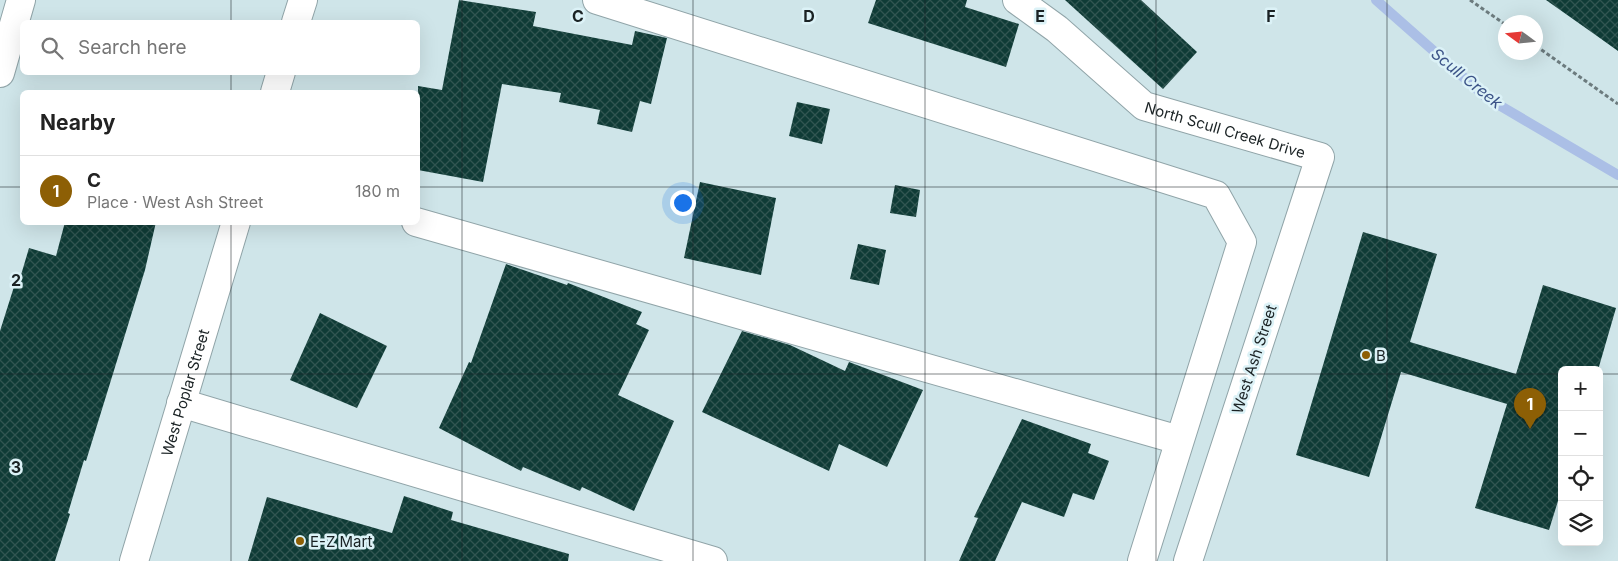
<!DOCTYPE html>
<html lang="en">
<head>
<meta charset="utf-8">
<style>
  :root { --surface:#fff; --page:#f2f2f2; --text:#222; --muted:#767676; --line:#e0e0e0; --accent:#8d5f05 }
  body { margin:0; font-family:Inter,sans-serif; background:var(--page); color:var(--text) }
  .controls { position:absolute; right:15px; bottom:15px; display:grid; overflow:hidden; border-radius:8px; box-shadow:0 5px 20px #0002 }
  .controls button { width:45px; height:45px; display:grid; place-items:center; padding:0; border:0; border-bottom:1px solid var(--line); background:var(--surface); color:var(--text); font:25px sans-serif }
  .compass { position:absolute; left:1498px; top:15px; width:45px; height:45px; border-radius:50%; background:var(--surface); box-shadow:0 5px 20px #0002; rotate:285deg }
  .you { position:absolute; left:682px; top:202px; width:18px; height:18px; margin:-12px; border:4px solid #fff; border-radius:50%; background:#1a73e8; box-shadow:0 0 0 8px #1a73e833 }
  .badge { display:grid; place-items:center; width:32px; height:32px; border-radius:50%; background:var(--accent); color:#fff; font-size:16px; font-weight:700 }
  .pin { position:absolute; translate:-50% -41px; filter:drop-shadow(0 1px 2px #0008) }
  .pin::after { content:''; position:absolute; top:26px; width:18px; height:15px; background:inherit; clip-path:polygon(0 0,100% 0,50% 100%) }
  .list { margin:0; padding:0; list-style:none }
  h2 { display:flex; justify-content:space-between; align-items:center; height:65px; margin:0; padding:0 20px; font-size:21px }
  h2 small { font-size:16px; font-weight:400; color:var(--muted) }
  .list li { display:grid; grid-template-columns:32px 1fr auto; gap:15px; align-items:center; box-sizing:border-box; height:70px; padding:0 20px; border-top:1px solid var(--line) }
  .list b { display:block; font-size:19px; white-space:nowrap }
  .list p { margin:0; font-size:16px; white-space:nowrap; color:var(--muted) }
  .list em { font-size:16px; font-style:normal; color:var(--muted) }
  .icon { flex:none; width:28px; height:28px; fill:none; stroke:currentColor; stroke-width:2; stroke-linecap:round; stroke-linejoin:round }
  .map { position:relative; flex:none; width:1618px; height:561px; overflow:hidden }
  .search { position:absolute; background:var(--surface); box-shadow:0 5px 20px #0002; left:20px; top:20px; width:400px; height:55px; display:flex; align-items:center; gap:12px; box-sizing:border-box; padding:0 18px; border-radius:8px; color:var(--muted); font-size:19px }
  .panel { position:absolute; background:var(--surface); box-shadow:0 5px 20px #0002; left:20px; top:90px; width:400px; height:135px; border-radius:8px }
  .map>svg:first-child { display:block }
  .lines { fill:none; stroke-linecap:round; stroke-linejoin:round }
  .stream { stroke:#abbfe6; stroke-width:10 }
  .building { fill:url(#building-cross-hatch) }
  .minor-casing { stroke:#90a4a8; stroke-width:30 }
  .path { stroke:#6c7b7e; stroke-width:3; stroke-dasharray:4 2.5; stroke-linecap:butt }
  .minor { stroke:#fff; stroke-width:28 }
  .grid { fill:none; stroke:#1a2224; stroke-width:1; stroke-opacity:0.55 }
  .poi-dot { fill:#8d5f05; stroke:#dcf2f7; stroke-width:2 }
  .labels { text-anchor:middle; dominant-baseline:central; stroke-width:5; stroke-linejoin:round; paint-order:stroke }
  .street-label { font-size:15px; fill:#1a2224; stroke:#dcf2f7 }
  .poi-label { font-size:15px; fill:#1a2224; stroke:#dcf2f7; text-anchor:start }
  .water-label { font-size:16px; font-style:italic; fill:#3c5488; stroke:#dcf2f7 }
  .grid-label { font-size:16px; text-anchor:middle; font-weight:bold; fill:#1a2224; stroke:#dcf2f7; stroke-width:5; stroke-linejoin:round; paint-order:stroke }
</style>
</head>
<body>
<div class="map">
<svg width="1618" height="561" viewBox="0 0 1618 561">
  <defs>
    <pattern id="building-cross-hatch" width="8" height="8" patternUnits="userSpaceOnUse" patternTransform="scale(1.25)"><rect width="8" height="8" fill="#0f3b36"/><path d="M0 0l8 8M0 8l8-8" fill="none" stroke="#315551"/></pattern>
  </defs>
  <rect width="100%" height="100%" fill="#cfe5e9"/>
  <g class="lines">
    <polyline class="stream" points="1376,0 1487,98 1618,175"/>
  </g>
  <g class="building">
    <polygon points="459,0 536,12 533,26 632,45 635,31 667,38 651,104 640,101 632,132 597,124 600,110 559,102 561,93 502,84 483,182 418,170 418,86 442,90"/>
    <polygon points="876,0 967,0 965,7 1019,24 1006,67 868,23"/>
    <polygon points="1065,0 1141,0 1197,52 1163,89"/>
    <polygon points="1546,0 1618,0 1618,51 1597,36"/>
    <polygon points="797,102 830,109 822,144 789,136"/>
    <polygon points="700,182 776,198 761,275 684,258"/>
    <polygon points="895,185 920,190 916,217 890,213"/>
    <polygon points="65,222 156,222 145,270 86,461 84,460 68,513 70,514 55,561 0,561 0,331 18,274 21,275 29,248 56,256"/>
    <polygon points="1363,232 1437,254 1410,342 1516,374 1543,285 1616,308 1598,370 1562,370 1562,488 1549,530 1475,508 1507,404 1401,372 1369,477 1296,455"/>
    <polygon points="858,244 886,250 879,285 850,279"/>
    <polygon points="506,264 567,285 568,283 642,312 636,324 649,330 618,395 674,421 634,511 582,487 580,491 523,467 521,471 439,428 469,362 471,363"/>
    <polygon points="320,313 387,346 357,408 290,380"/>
    <polygon points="742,331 790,345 845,371 849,362 923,390 887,467 839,444 829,471 702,412"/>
    <polygon points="1022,419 1091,444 1088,453 1109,461 1094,500 1073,493 1064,517 1022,502 995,561 959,561 978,518 974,517"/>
    <polygon points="404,496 453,512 451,520 569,554 568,561 248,561 267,497 392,533"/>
  </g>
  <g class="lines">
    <defs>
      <g id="minor">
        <polyline points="597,0 1216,195 1242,242 1142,561"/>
        <path id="s1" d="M1017 0 1057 29 1144 106 1320 157 1188 561"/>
        <polyline points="296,22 303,0"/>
        <polyline points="0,73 21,0"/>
        <polyline points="275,92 281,72"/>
        <polyline points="416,222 1179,440"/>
        <polyline points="181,403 713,561"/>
        <path id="s2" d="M134 561 236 222"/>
      </g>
    </defs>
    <use href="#minor" class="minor-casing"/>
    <g class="path">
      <polyline points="1470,0 1506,25"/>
      <polyline points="1536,46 1618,104"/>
    </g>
    <use href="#minor" class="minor"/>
  </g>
  <path class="grid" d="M231 0V22M462 0V561M693 0V561M925 0V561M1156 0V561M1387 0V561M231 72V92M0 187H22M418 187H1618M231 222V561M0 374H1562M1599 374H1618"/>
  <g class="poi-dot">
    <circle cx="1366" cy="355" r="5"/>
    <circle cx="300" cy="541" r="5"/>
  </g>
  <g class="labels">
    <g class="street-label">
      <text stroke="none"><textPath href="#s1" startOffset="250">North Scull Creek Drive</textPath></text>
      <text transform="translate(1254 359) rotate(-72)">West Ash Street</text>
      <text stroke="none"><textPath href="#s2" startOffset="176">West Poplar Street</textPath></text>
    </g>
    <g class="poi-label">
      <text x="1376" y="355">B</text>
      <text x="310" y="541">E-Z Mart</text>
    </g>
    <g class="water-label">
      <text transform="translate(1467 78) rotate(39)">Scull Creek</text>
    </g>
  </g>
  <g class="grid-label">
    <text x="578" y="22">C</text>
    <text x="809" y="22">D</text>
    <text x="1040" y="22">E</text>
    <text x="1271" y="22">F</text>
    <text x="16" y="286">2</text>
    <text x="16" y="473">3</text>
  </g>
</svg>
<div class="controls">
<button>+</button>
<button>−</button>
<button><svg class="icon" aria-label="locate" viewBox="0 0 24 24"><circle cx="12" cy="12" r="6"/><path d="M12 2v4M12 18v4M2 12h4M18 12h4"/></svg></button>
<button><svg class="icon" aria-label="layers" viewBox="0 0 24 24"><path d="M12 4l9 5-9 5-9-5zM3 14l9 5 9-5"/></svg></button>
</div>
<svg class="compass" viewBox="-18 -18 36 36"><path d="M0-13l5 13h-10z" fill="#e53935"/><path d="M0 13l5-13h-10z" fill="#767676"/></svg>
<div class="you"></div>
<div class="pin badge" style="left:1530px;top:429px">1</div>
<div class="search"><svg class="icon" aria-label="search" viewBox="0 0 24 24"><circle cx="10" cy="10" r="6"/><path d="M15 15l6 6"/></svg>Search here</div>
<section class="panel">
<h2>Nearby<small></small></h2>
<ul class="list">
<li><span class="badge">1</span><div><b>C</b><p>Place · West Ash Street</p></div><em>180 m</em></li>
</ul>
</section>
</div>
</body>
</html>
